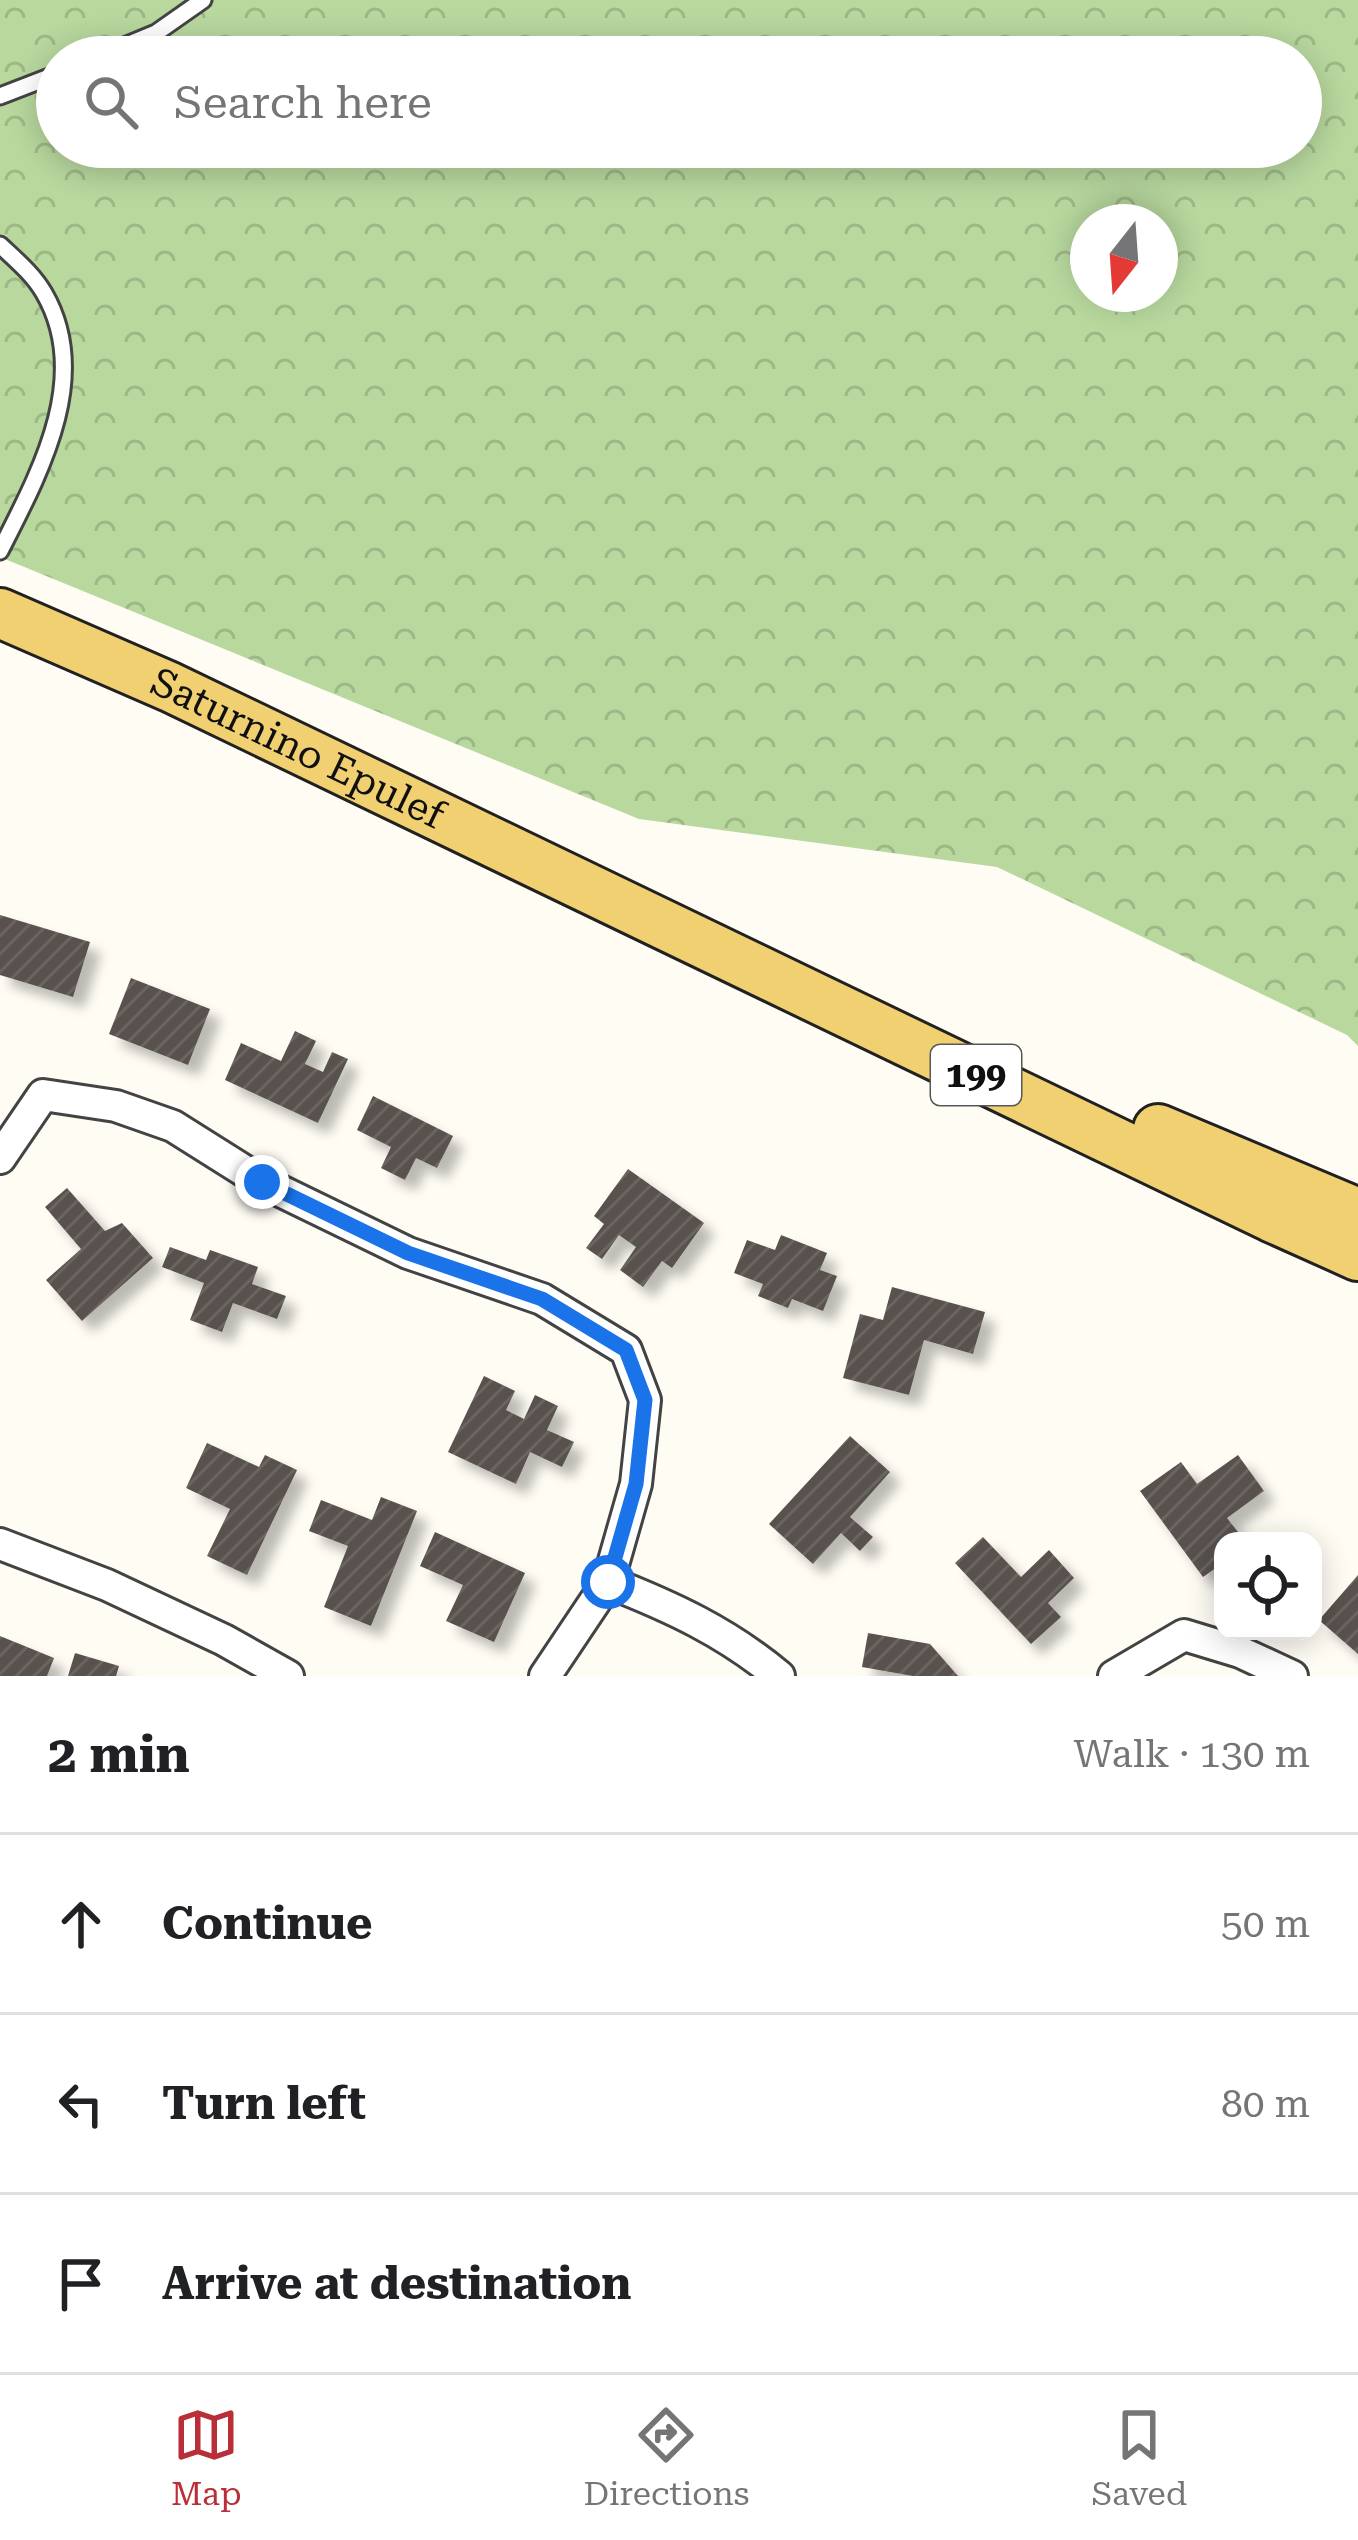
<!DOCTYPE html>
<html lang="en">
<head>
<meta charset="utf-8">
<style>
  :root { --surface:#fff; --page:#f6f6f6; --text:#202124; --muted:#757577; --line:#e0e0e0; --accent:#b92f37 }
  body { margin:0; font-family:"Roboto Serif",serif; background:var(--page); color:var(--text) }
  .controls { position:absolute; right:36px; bottom:36px; display:grid; overflow:hidden; border-radius:24px; box-shadow:0 6px 30px #0003 }
  .controls button { width:108px; height:108px; display:grid; place-items:center; padding:0; border:0; border-bottom:3px solid var(--line); background:var(--surface); color:var(--text); font:60px sans-serif }
  .compass { position:absolute; left:1070px; top:204px; width:108px; height:108px; border-radius:50%; background:var(--surface); box-shadow:0 6px 30px #0003; rotate:197deg }
  .stop { position:absolute; width:36px; height:36px; margin:-27px; border:9px solid #1a73e8; border-radius:50%; background:#fff }
  .stop.end { background:#1a73e8; border-color:#fff; box-shadow:0 3px 12px #0008 }
  .list { margin:0; padding:0; list-style:none }
  h2 { display:flex; justify-content:space-between; align-items:center; height:156px; margin:0; padding:0 48px; font-size:51px }
  h2 small { font-size:39px; font-weight:400; color:var(--muted) }
  .list li { display:grid; grid-template-columns:78px 1fr auto; gap:36px; align-items:center; box-sizing:border-box; height:180px; padding:0 48px; border-top:3px solid var(--line) }
  .list b { display:block; font-size:45px; white-space:nowrap }
  .list em { font-size:39px; font-style:normal; color:var(--muted) }
  .icon { flex:none; width:66px; height:66px; fill:none; stroke:currentColor; stroke-width:2; stroke-linecap:round; stroke-linejoin:round }
  .map { position:relative; flex:none; width:1358px; height:1676px; overflow:hidden }
  .search { position:absolute; background:var(--surface); box-shadow:0 6px 30px #0003; left:36px; right:36px; top:36px; height:132px; display:flex; align-items:center; gap:30px; box-sizing:border-box; padding:0 42px; border-radius:66px; color:var(--muted); font-size:45px }
  .sheet { height:696px; background:var(--surface) }
  nav { display:flex; justify-content:space-around; align-items:center; box-sizing:border-box; height:168px; border-top:3px solid var(--line); background:var(--surface); font-size:33px; color:var(--muted) }
  nav a { display:grid; justify-items:center; gap:6px }
  nav .on { color:var(--accent) }
  .map>svg:first-child { display:block }
  .forest { fill:url(#forest-crowns); fill-rule:evenodd }
  .building { fill:url(#building-hatch); filter:url(#shadow) }
  .lines { fill:none; stroke-linecap:round; stroke-linejoin:round }
  .service-casing { stroke:#434343; stroke-width:21 }
  .minor-casing { stroke:#434343; stroke-width:36 }
  .primary-casing { stroke:#212121; stroke-width:54 }
  .service { stroke:#fff; stroke-width:15 }
  .minor { stroke:#fff; stroke-width:30 }
  .primary { stroke:#f0d071; stroke-width:48 }
  .route { stroke:#1a73e8; stroke-width:15 }
  .labels { text-anchor:middle; dominant-baseline:central; stroke-width:12; stroke-linejoin:round; paint-order:stroke }
  .shield { fill:#fff; stroke:#585858; stroke-width:3 }
  .shield-label { font-size:36px; font-weight:bold; fill:#101010 }
  .street-label { font-size:39px; fill:#101010; stroke:#fff }
</style>
</head>
<body>
<div class="map">
<svg width="1358" height="1676" viewBox="0 0 1358 1676">
  <defs>
    <pattern id="forest-crowns" width="20" height="18" patternUnits="userSpaceOnUse" patternTransform="scale(3)"><rect width="20" height="18" fill="#b8d89e"/><path d="M2 6a3 3 0 1 1 6 0M12 15a3 3 0 1 1 6 0" fill="none" stroke="#9db887"/></pattern>
    <pattern id="building-hatch" width="6" height="6" patternUnits="userSpaceOnUse" patternTransform="scale(3)"><rect width="6" height="6" fill="#58514d"/><path d="M-1 1l2-2M0 6l6-6M5 7l2-2" fill="none" stroke="#6b6562"/></pattern>
    <filter id="shadow"><feDropShadow dx="11" dy="11" stdDeviation="6" flood-color="#0004"/></filter>
  </defs>
  <rect width="100%" height="100%" fill="#fefcf3"/>
  <path class="forest" d="M0 0H1358V1046L1347 1035 997 867 639 819 0 557ZM57 57H1301V147H57ZM1088 222H1160V294H1088Z"/>
  <g class="building">
    <polygon points="0,915 90,942 73,997 0,975"/>
    <polygon points="131,978 210,1009 188,1065 109,1034"/>
    <polygon points="295,1031 316,1041 305,1064 323,1072 332,1052 348,1059 318,1123 225,1080 241,1043 281,1061"/>
    <polygon points="373,1096 453,1136 437,1168 416,1158 405,1180 381,1168 391,1147 357,1130"/>
    <polygon points="628,1169 704,1223 672,1268 662,1261 643,1287 620,1270 636,1247 619,1235 602,1259 586,1248 604,1224 594,1216"/>
    <polygon points="67,1188 105,1231 122,1223 153,1258 82,1321 46,1280 81,1249 45,1207"/>
    <polygon points="781,1235 827,1253 820,1270 837,1276 823,1311 792,1299 788,1308 758,1296 763,1284 734,1273 747,1240 775,1250"/>
    <polygon points="170,1247 206,1260 210,1250 258,1267 252,1284 286,1296 277,1319 233,1303 222,1332 190,1320 204,1283 162,1267"/>
    <polygon points="892,1287 985,1312 973,1354 924,1340 909,1395 843,1378 860,1314 883,1320"/>
    <polygon points="484,1376 515,1391 506,1410 524,1419 535,1395 558,1406 547,1430 574,1442 562,1467 530,1452 516,1484 448,1452"/>
    <polygon points="850,1436 890,1472 850,1517 873,1537 860,1551 841,1533 813,1564 769,1524"/>
    <polygon points="207,1443 259,1467 265,1455 297,1470 247,1575 207,1556 230,1509 186,1488"/>
    <polygon points="1238,1455 1264,1491 1227,1518 1245,1541 1223,1541 1223,1563 1203,1577 1140,1491 1181,1462 1197,1484"/>
    <polygon points="381,1497 417,1511 371,1626 324,1607 348,1546 309,1531 321,1500 372,1520"/>
    <polygon points="435,1532 525,1573 494,1642 446,1621 463,1585 420,1566"/>
    <polygon points="983,1537 1021,1577 1049,1550 1074,1578 1048,1603 1061,1617 1031,1644 955,1563"/>
    <polygon points="1358,1575 1358,1654 1319,1620"/>
    <polygon points="868,1633 930,1644 958,1676 913,1676 862,1667"/>
    <polygon points="0,1636 54,1658 47,1676 0,1676"/>
    <polygon points="75,1653 119,1666 116,1676 68,1676"/>
  </g>
  <g class="lines">
    <defs>
      <g id="service">
        <polyline points="98,57 156,33 203,0"/>
        <polyline points="0,96 57,74"/>
        <path d="M0 245C16 260 33 274 44 293 93 377 39 474 0 551"/>
      </g>
      <g id="minor">
        <polyline points="0,1158 43,1095 116,1106 173,1126 262,1182 408,1253 542,1299 626,1350 645,1400 636,1484 608,1582 545,1676"/>
        <polyline points="0,1544 107,1585 224,1640 288,1676"/>
        <path d="M608 1582C672 1607 726 1632 779 1676"/>
        <polyline points="1114,1676 1184,1635 1240,1652 1292,1676"/>
      </g>
      <g id="primary">
        <path id="s1" d="M0 613 170 687 1271 1217 1358 1256"/>
        <polyline points="1158,1129 1358,1213"/>
      </g>
    </defs>
    <use href="#service" class="service-casing"/>
    <use href="#minor" class="minor-casing"/>
    <use href="#primary" class="primary-casing"/>
    <use href="#service" class="service"/>
    <use href="#minor" class="minor"/>
    <use href="#primary" class="primary"/>
  </g>
  <g class="lines">
    <polyline class="route" points="262,1182 408,1253 542,1299 626,1350 645,1400 636,1484 608,1582"/>
  </g>
  <g class="labels">
    <rect class="shield" x="931" y="1045" width="90" height="60" rx="9"/>
    <g class="shield-label">
      <text x="976" y="1075">199</text>
    </g>
    <g class="street-label">
      <text stroke="none"><textPath href="#s1" startOffset="327">Saturnino Epulef</textPath></text>
    </g>
  </g>
</svg>
<div class="controls">
<button><svg class="icon" aria-label="locate" viewBox="0 0 24 24"><circle cx="12" cy="12" r="6"/><path d="M12 2v4M12 18v4M2 12h4M18 12h4"/></svg></button>
</div>
<svg class="compass" viewBox="-18 -18 36 36"><path d="M0-13l5 13h-10z" fill="#e53935"/><path d="M0 13l5-13h-10z" fill="#757577"/></svg>
<div class="stop" style="left:608px;top:1582px"></div>
<div class="stop end" style="left:262px;top:1182px"></div>
<div class="search"><svg class="icon" aria-label="search" viewBox="0 0 24 24"><circle cx="10" cy="10" r="6"/><path d="M15 15l6 6"/></svg>Search here</div>
</div>
<section class="sheet">
<h2>2 min<small>Walk · 130 m</small></h2>
<ul class="list">
<li><svg class="icon" aria-label="ahead" viewBox="0 0 24 24"><path d="M12 20V5M6 11l6-6 6 6"/></svg><div><b>Continue</b></div><em>50 m</em></li>
<li><svg class="icon" aria-label="left" viewBox="0 0 24 24"><path d="M17 20v-9H6M10 6l-5 5 5 5"/></svg><div><b>Turn left</b></div><em>80 m</em></li>
<li><svg class="icon" aria-label="arrive" viewBox="0 0 24 24"><path d="M6 21V4h12l-3 4 3 4H6"/></svg><div><b>Arrive at destination</b></div></li>
</ul>
</section>
<nav>
<a class="on"><svg class="icon" aria-label="map" viewBox="0 0 24 24"><path d="M3 6l6-2 6 2 6-2v14l-6 2-6-2-6 2zM9 4v14M15 6v14"/></svg>Map</a>
<a><svg class="icon" aria-label="directions" viewBox="0 0 24 24"><path d="M12 3l9 9-9 9-9-9zM9 14v-3h6M13 9l2 2-2 2"/></svg>Directions</a>
<a><svg class="icon" aria-label="saved" viewBox="0 0 24 24"><path d="M7 4h10v16l-5-4-5 4z"/></svg>Saved</a>
</nav>
</body>
</html>
